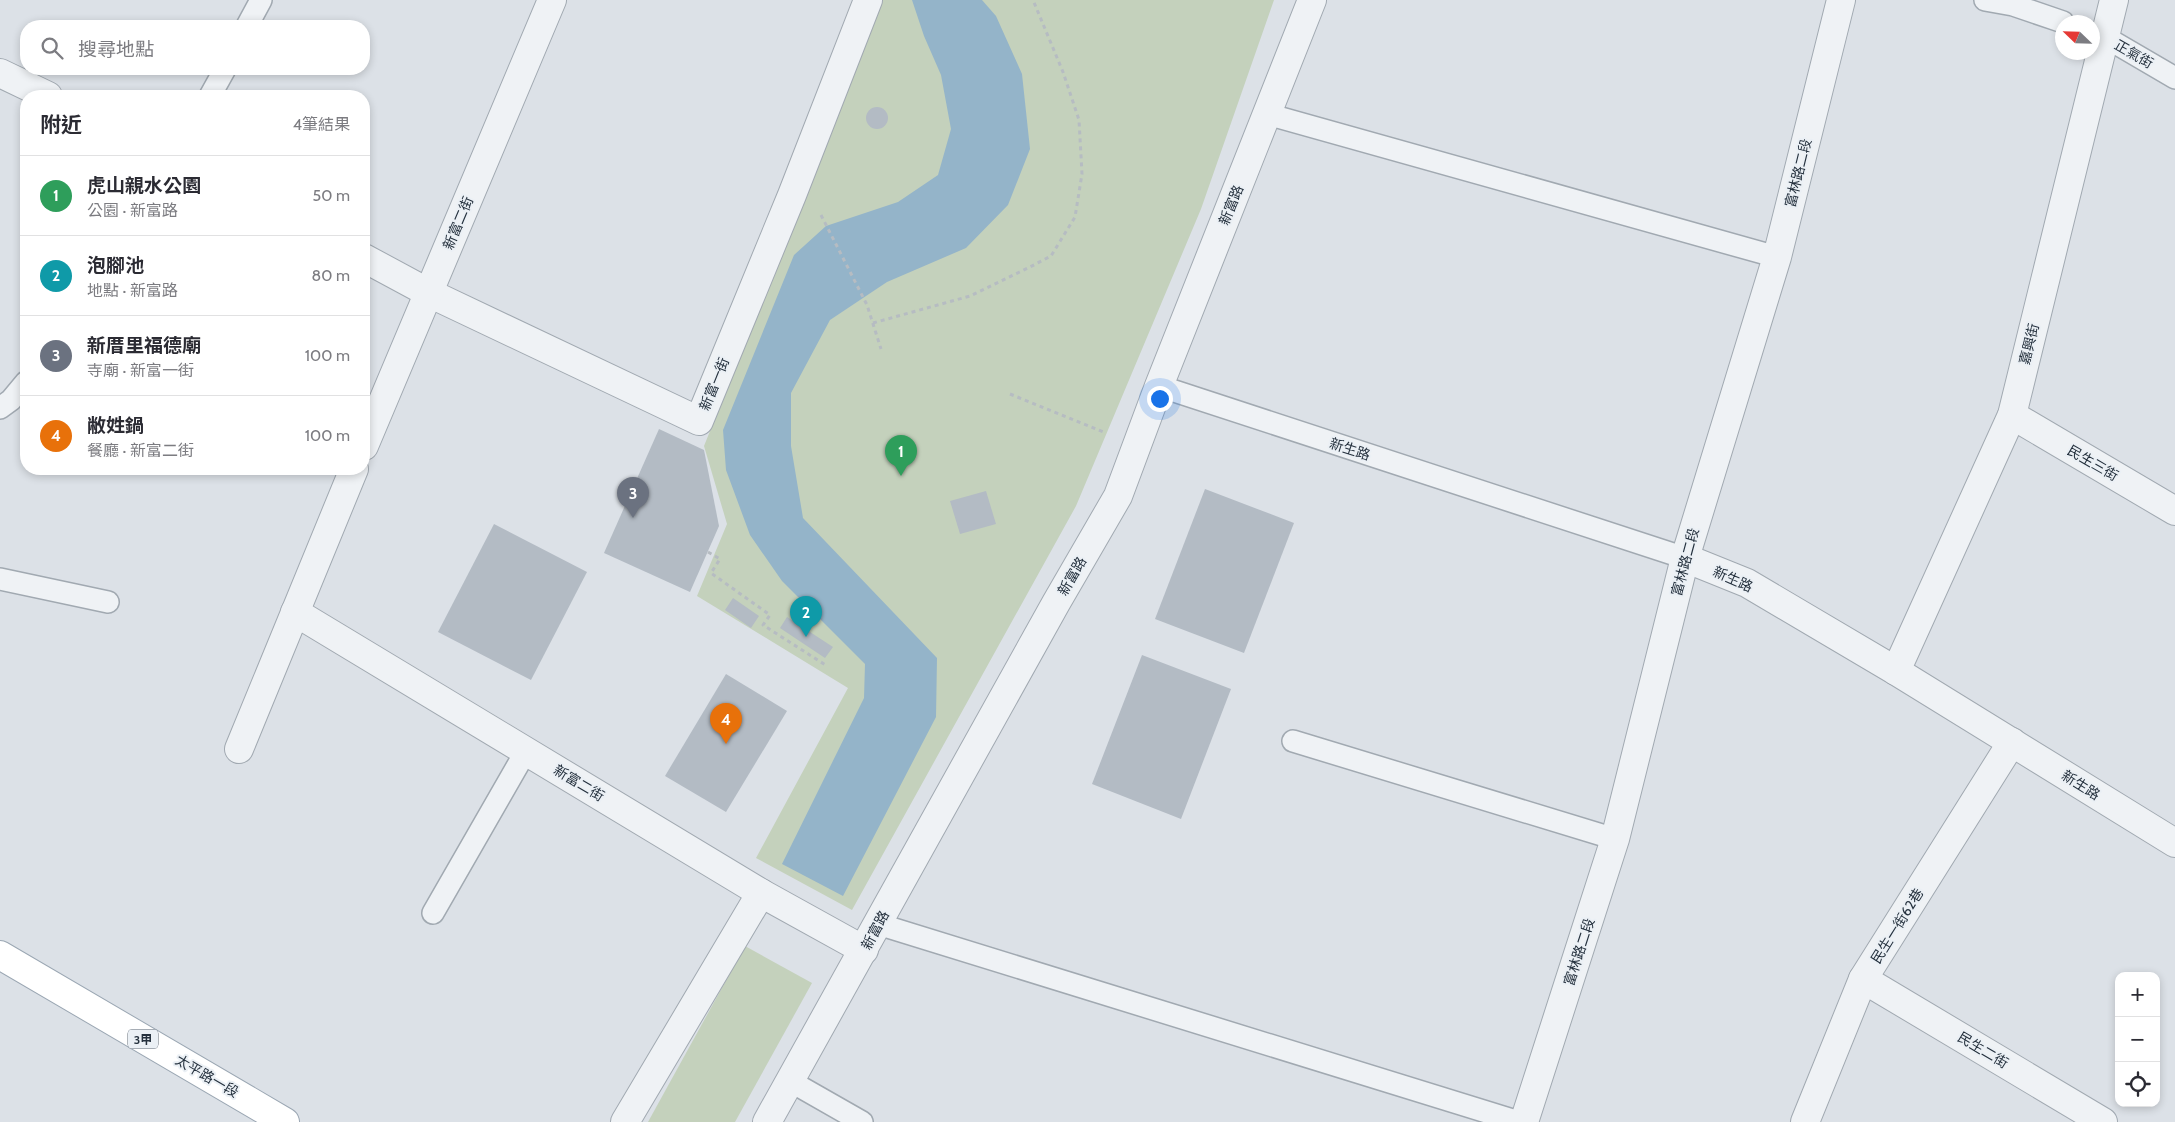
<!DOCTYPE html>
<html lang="zh-TW">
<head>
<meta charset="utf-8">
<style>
  :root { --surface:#fff; --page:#f7f7f7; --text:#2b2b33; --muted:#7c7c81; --line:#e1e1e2; --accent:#d93025 }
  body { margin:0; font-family:Cabin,"Noto Sans TC",sans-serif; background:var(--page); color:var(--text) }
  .controls { position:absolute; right:15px; bottom:15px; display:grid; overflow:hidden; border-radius:10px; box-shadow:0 2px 8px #0003 }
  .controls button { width:45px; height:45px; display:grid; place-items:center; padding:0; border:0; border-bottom:1px solid var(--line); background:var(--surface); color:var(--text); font:25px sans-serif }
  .compass { position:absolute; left:2055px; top:15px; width:45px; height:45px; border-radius:50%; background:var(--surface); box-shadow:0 2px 8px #0003; rotate:293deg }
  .you { position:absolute; left:1159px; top:398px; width:18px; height:18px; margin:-12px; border:4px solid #fff; border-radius:50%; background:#1a73e8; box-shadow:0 0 0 8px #1a73e833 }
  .badge { display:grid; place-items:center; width:32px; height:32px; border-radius:50%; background:var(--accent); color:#fff; font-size:16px; font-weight:700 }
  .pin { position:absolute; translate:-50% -41px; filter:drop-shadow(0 1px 2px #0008) }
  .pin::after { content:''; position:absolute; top:26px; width:18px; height:15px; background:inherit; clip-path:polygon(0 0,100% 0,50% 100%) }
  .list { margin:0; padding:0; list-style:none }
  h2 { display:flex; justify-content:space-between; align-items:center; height:65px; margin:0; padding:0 20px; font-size:21px }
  h2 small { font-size:16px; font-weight:400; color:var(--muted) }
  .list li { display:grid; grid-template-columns:32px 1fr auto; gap:15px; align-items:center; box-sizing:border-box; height:80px; padding:0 20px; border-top:1px solid var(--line) }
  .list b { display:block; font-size:19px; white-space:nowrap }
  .list p { margin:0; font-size:16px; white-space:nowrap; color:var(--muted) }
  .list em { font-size:16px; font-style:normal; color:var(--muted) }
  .icon { flex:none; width:28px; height:28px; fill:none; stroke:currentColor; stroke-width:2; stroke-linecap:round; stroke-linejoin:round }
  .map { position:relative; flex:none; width:2175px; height:1122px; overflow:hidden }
  .search { position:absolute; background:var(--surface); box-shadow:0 2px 8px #0003; left:20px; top:20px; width:350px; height:55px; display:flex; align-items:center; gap:12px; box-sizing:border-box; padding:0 18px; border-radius:20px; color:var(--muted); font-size:19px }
  .panel { position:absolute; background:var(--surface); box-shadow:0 2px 8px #0003; left:20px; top:90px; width:350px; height:385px; border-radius:20px }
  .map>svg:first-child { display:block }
  .green { fill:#c4d1bc }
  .water { fill:#94b4c9 }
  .building { fill:#b3bbc4 }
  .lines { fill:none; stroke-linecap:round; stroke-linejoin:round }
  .lane-casing { stroke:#a1a9b1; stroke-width:24 }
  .street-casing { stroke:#a1a9b1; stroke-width:30 }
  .primary-casing { stroke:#9ba7b3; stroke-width:30 }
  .path { stroke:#b6bcc2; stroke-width:3; stroke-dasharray:4 4; stroke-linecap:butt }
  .lane { stroke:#eff2f5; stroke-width:21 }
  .street { stroke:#eff2f5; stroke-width:28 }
  .primary { stroke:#fff; stroke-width:28 }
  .labels { text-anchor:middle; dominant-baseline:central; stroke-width:4; stroke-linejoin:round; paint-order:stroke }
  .shield { fill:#ebf0f5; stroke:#606a75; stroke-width:1 }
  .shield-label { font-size:12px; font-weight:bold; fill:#25313e }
  .street-label { font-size:14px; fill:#25313e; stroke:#ebf0f5 }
</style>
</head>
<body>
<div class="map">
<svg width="2175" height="1122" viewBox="0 0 2175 1122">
  <rect width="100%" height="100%" fill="#dce1e7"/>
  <g class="green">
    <polygon points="883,0 1274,0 1201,209 1076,506 852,910 756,858 848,688 697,596 727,524 704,446"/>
    <polygon points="745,946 812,983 735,1122 648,1122"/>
  </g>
  <polygon class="water" points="912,0 982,0 996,16 1022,74 1030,149 1008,205 966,248 887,282 830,320 791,393 791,446 803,518 937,658 936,717 843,896 782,864 864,698 865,664 782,581 750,535 726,470 723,430 794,255 826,226 898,202 938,175 951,129 941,75 924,36"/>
  <g class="building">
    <circle cx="877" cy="118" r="11"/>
    <polygon points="659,429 704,450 719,526 690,592 604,553"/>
    <polygon points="1205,489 1294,523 1244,653 1155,619"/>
    <polygon points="986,491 996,524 960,534 950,501"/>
    <polygon points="494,524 587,572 531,680 438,632"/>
    <polygon points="733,598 759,616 751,628 725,610"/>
    <polygon points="787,617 833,647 825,658 780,628"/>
    <polygon points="1142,655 1231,689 1181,819 1092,784"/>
    <polygon points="726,674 787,711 726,812 665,776"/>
  </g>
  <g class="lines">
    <defs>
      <g id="lane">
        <polyline points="1985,0 2013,5 2063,22"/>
        <polyline points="247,26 261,0"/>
        <polyline points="2092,33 2105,37 2175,78"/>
        <polyline points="210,96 225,69"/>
        <polyline points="1267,114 1777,257"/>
        <polyline points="1159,386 1685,558"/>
        <polyline points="0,408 11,400 26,382"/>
        <polyline points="0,579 108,602"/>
        <polyline points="1293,741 1615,839"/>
        <polyline points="433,913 526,751"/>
        <polyline points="878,924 1519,1122"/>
        <polyline points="790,1081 862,1122"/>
      </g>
      <g id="street">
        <polyline points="0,73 48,96"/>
        <polyline points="364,258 429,293 699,421 792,195 868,0"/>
        <polyline points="2012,415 2175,511"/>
        <polyline points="364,446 552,0"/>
        <polyline points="1685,558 1747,583 1896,671 2175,843"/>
        <polyline points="295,612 761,893 864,950"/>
        <polyline points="1896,671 2012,415 2114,0"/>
        <polyline points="239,749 354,469"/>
        <polyline points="1863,979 2103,1122"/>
        <polyline points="625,1122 761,893"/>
        <polyline points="767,1122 1056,603 1118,496 1159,386 1312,0"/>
        <polyline points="1524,1122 1615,839 1685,558 1777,257 1841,0"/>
        <polyline points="1805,1122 1863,979 2012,742"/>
      </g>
      <polyline id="primary" points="0,955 285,1122"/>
    </defs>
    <use href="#lane" class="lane-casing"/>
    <use href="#street" class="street-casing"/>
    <use href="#primary" class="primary-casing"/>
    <g class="path">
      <polyline points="821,215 867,305 881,349"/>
      <polyline points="873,323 970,296 1028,268 1051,256 1075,217 1082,174 1079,120 1063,72 1033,0"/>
      <polyline points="1010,394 1106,433"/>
      <polyline points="708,552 720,559 711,573 770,615 763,625 827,666"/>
    </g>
    <use href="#lane" class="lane"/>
    <use href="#street" class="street"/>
    <use href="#primary" class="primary"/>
  </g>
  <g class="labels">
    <rect class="shield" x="128" y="1029.5" width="30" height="19" rx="4"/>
    <g class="shield-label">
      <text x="143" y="1039">3甲</text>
    </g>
    <g class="street-label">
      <text transform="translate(2134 54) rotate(30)">正氣街</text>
      <text transform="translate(1798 173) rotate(-76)">富林路二段</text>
      <text transform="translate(1231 205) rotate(-68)">新富路</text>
      <text transform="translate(458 223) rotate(-67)">新富二街</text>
      <text transform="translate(2029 344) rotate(-76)">嘉興街</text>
      <text transform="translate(714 384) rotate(-68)">新富一街</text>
      <text transform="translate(1350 449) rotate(18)">新生路</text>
      <text transform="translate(2093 463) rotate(30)">民生三街</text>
      <text transform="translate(1685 562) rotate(-75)">富林路二段</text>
      <text transform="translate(1072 576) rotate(-60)">新富路</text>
      <text transform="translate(1733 579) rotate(24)">新生路</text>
      <text transform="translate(579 783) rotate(31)">新富二街</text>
      <text transform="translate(2081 785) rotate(32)">新生路</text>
      <text transform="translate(1897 926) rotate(-58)">民生一街62巷</text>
      <text transform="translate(875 930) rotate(-62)">新富路</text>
      <text transform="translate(1579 952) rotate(-72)">富林路二段</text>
      <text transform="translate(1983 1050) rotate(31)">民生二街</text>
      <text transform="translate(207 1076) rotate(30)">太平路一段</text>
    </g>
  </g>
</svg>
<div class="controls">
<button>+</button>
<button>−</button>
<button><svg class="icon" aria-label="locate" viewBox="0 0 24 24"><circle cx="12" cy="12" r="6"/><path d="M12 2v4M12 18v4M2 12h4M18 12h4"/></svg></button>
</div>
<svg class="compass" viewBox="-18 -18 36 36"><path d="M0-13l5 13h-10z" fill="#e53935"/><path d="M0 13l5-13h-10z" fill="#7c7c81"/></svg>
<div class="you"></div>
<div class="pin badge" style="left:901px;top:476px;background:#2e9e5b">1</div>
<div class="pin badge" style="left:806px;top:637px;background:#0f9aa8">2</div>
<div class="pin badge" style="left:633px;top:518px;background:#6b7280">3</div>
<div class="pin badge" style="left:726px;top:744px;background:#e8710a">4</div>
<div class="search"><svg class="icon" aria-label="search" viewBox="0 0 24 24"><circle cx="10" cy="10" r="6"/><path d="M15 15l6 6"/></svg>搜尋地點</div>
<section class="panel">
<h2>附近<small>4筆結果</small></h2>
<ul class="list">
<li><span class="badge" style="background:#2e9e5b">1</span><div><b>虎山親水公園</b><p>公園 · 新富路</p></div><em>50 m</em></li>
<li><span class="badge" style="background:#0f9aa8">2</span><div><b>泡腳池</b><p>地點 · 新富路</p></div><em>80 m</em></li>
<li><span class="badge" style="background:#6b7280">3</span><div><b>新厝里福德廟</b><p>寺廟 · 新富一街</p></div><em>100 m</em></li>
<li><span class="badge" style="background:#e8710a">4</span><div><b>敝姓鍋</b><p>餐廳 · 新富二街</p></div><em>100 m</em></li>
</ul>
</section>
</div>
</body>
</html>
